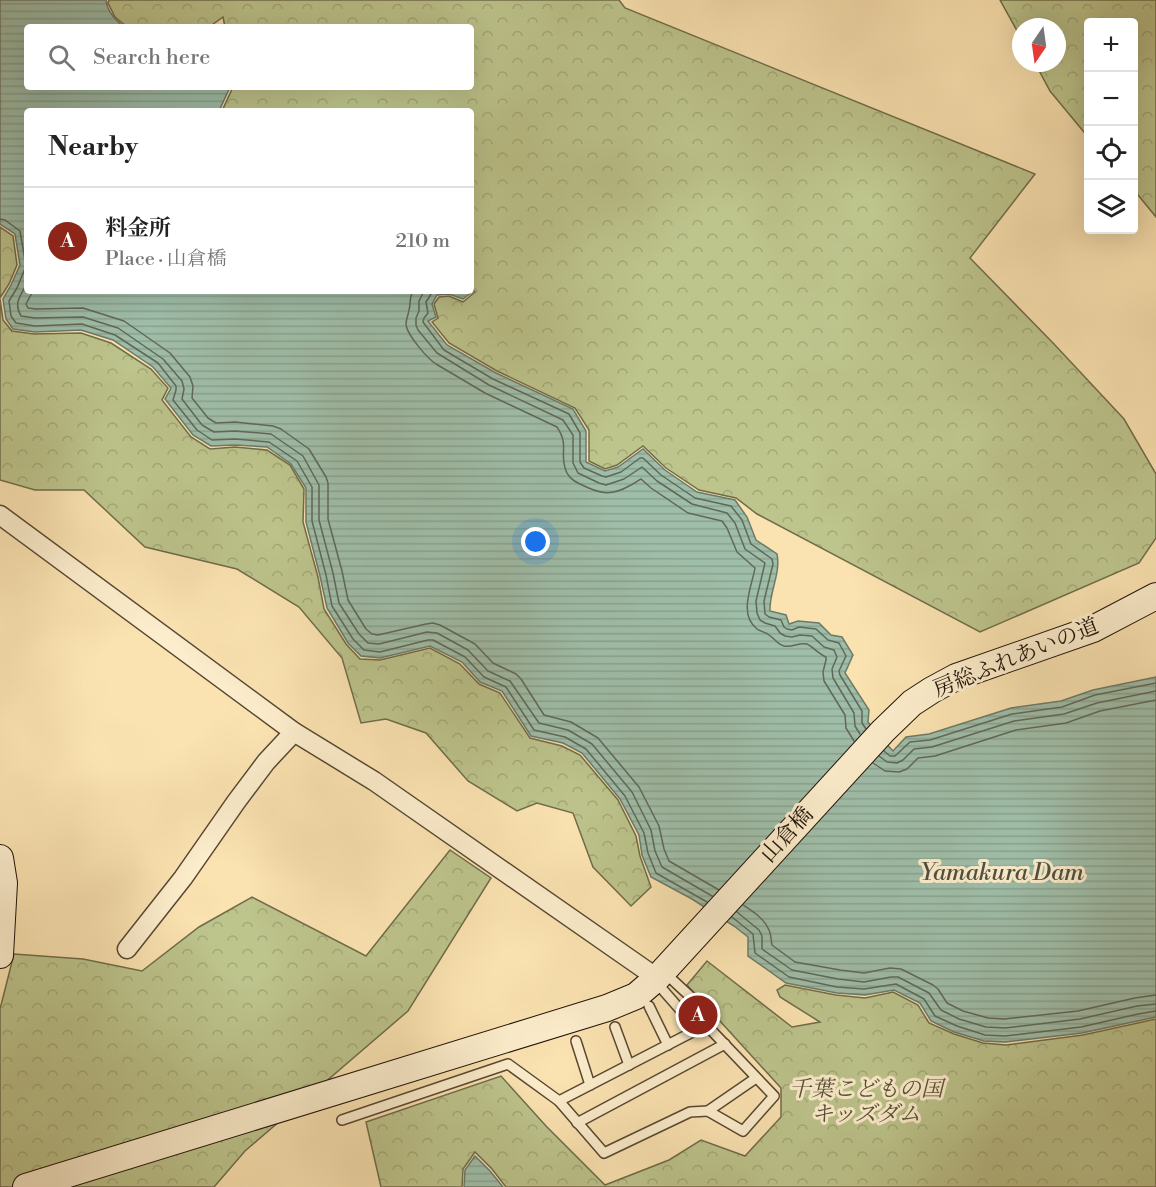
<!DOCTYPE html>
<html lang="en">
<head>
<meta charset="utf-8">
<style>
  :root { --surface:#fff; --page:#f6f6f6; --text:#222; --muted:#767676; --line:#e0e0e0; --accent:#8f2418 }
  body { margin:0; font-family:"Libre Bodoni","Noto Serif JP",serif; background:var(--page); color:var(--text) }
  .controls { position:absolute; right:18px; top:18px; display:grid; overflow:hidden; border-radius:6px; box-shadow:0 6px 24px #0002 }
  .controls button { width:54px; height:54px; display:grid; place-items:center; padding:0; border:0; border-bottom:2px solid var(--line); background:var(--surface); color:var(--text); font:30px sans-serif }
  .compass { position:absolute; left:1012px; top:18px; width:54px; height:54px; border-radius:50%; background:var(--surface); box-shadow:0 6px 24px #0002; rotate:193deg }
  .you { position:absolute; left:536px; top:542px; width:21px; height:21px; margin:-15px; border:4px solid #fff; border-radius:50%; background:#1a73e8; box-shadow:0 0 0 9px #1a73e833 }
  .badge { display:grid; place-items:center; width:39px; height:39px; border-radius:50%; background:var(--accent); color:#fff; font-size:20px; font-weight:700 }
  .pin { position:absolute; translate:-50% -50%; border:3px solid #fff; box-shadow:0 2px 6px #0006 }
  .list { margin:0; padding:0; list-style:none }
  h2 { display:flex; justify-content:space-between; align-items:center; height:78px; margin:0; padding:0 24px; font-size:26px }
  h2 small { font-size:20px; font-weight:400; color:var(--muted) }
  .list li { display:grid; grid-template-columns:39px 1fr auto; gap:18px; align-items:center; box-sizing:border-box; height:108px; padding:0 24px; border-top:2px solid var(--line) }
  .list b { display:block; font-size:22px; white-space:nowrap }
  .list p { margin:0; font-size:20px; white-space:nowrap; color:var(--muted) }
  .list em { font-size:20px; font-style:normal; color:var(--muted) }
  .icon { flex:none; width:33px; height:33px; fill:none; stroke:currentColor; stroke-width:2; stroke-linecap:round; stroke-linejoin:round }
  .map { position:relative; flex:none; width:1156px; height:1187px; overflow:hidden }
  .search { position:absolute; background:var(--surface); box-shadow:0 6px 24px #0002; left:24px; top:24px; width:450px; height:66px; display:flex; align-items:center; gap:15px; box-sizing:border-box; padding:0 21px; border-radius:6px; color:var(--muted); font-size:22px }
  .panel { position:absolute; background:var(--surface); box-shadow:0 6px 24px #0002; left:24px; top:108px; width:450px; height:186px; border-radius:6px }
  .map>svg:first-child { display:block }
  .forest { fill:url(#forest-crowns); stroke:#706c4a; stroke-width:1.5 }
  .water { fill:url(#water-rules); stroke:#6d7a69; stroke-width:1.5 }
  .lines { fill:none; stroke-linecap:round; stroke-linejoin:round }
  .shore { stroke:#606859; stroke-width:1.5 }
  .lane-casing { stroke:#584733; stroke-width:12 }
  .street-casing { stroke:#584733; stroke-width:21 }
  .secondary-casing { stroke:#221309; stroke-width:28 }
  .lane { stroke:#fcedcc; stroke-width:9 }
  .street { stroke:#fcedcc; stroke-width:18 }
  .secondary { stroke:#fcedcc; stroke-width:26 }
  .labels { text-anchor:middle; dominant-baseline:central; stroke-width:6; stroke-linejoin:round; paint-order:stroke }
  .street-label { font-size:22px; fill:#221309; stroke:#fcedcc }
  .park-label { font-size:22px; font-style:italic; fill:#585137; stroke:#fcedcc }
  .water-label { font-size:24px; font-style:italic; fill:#4e4f41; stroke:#fcedcc }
</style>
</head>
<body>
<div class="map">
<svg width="1156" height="1187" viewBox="0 0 1156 1187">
  <defs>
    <pattern id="forest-crowns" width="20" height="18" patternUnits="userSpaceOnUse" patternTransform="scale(1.5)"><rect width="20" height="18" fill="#bdc48c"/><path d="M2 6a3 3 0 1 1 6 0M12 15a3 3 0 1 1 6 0" fill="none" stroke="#a2a877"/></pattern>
    <pattern id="water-rules" width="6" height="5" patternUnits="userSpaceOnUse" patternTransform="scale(1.5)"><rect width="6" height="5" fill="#9fbea9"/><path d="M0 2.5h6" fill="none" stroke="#89a290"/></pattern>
  </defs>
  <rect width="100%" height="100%" fill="#fbe3b1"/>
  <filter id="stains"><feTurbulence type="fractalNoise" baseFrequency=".00333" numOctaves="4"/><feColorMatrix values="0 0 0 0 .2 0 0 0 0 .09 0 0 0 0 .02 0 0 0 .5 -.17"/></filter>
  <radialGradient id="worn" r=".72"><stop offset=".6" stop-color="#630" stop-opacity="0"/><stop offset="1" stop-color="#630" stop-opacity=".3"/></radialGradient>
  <g class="forest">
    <polygon points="109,0 619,0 625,8 1035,174 970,258 1054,344 1124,419 1156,474 1156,538 1139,563 980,632 757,514 736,498 699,490 666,468 643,446 617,465 605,469 589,461 589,430 575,408 497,371 449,343 432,322 438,318 434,304 439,297 449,296 463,302 475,292 471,288 471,111 222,111 233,87 471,87 471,27 225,27 223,17 209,27 127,27 115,17 108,3"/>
    <polygon points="1000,0 1156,0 1156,217 1134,190 1134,22 1088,22 1088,137 1050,91 1035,63 1057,63 1057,27 1021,27 1021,38"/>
    <polygon points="0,227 13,236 17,265 9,284 0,298"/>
    <polygon points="0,299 3,320 12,331 34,334 81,333 111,343 151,369 168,388 162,400 191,437 210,449 235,447 267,450 290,465 304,489 303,522 318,577 324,609 346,644 360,659 380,660 430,648 460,664 479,684 500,693 530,738 562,746 580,755 618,800 636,836 640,856 651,887 631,906 593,867 573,813 537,803 517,811 468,781 426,733 386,719 361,723 342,658 299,607 237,569 145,547 84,490 35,490 0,480"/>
    <polygon points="450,850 491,878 408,1011 245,1151 214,1187 0,1187 0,1009 14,954 83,959 142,971 199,927 252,897 366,956"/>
    <polygon points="707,961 792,1027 820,1022 780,997 777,990 785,985 836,995 865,998 893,992 918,1005 929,1023 954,1034 983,1043 1006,1045 1083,1035 1156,1019 1156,1187 506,1187 492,1169 475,1152 463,1169 462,1187 381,1187 366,1122 501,1076 546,1126 605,1185 669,1160 701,1140 745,1156 781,1117 781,1088 687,985"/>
  </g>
  <g class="water">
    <path d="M0 0H106C107 12 115 20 124 27H27V87H230L219 111H27V291H471L472 292 463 299 449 294 437 295 432 304 436 317 428 321 447 345 496 373 573 409 586 431V462L605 471 618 467 643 449 665 470 697 492 735 500 747 517 756 540 777 554C781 574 769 592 770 611L786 615 789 624 798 621 819 623 831 635 842 637 853 655 845 673 869 710 868 722 879 736 893 751 906 737 929 734 1011 708 1061 701 1093 690 1156 677V1017L1082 1033 1005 1042 984 1041 954 1032 931 1021 920 1003 894 990 865 995 837 993 786 983 748 956V937L734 926 692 899 651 877 642 855 639 835 620 799 582 753 563 743 531 736 502 691 480 682 462 662 430 646 380 658 361 656 348 643 327 608 320 576 306 522V488L291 464 267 447 235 445 211 446 193 435 165 399 171 388 153 367 113 340 81 330 35 332 13 329 6 319 3 299 11 285 20 265 15 234 0 224Z"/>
    <polygon points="475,1156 490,1171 503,1187 464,1187 465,1170"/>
  </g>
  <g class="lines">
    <g class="shore">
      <polyline points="0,219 5,220 20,231 26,266 17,288 9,301 11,316 16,323 35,326 82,324 115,335 158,363 176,386 176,390 173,400 197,430 212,440 235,439 269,442 297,461 312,487 312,521 326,575 332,606 353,639 364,650 380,652 428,640 433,640 465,657 484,677 506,687 534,730 565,737 586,749 625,796 644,833 648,853 656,873 707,902"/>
      <path d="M27 283C21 296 13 302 21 316L35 318 83 317 118 328 163 359 182 381 184 389 182 399 202 425 214 432 235 431 271 434 303 456 319 485V520L333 573 339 603 359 634 368 643 379 644 427 632 437 633 468 650 488 671 510 681 539 723 568 730 592 744 632 792 651 830 655 851 662 867 712 896"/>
      <polyline points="33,291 26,304 28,308 36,309 83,308 124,321 170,353 190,377 193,386 192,398 208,418 216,423 235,422 273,426 281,429 309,449 326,477 328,483 328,519 342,571 348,600 366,629 372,634 378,635 426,624 433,623 440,625 475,644 493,663 516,674 521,679 544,715 571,722 598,738 639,787 659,826 664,849 669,861 719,890"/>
      <path d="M413 291C409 298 411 303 409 310 408 316 406 319 406 325 408 336 427 358 436 364L485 393 557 427C569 445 560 451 565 468 567 476 573 481 580 484 598 493 610 497 629 486 634 484 637 481 641 479L651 488 688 513 722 521 727 528 737 552 755 568C752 586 738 614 757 629 761 632 766 632 769 635 775 639 777 644 784 646 792 648 799 642 807 644 813 647 819 654 826 657V660L823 672 824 681 845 715 846 728 854 741"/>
      <polyline points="424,291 419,301 419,311 416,318 416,325 418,330 437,353 489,385 563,420 573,435 573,463 578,473 599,483 606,485 624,479 642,467 657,481 692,504 727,513 735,523 745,549 765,563 756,601 757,613 760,620 765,623 775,626 780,633 785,636 792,637 800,635 812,636 824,647 834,650 837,657 832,669 833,678 854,713 855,726 860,734"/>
      <polyline points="433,291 426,302 428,313 424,318 423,322 444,350 493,379 569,414 580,433 580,462 584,468 602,476 606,477 621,472 640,458 643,458 661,475 695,498 731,506 742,520 751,544 772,559 773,564 764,601 765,614 769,617 781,620 784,627 787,629 792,630 799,627 816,629 828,640 839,643 846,656 839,671 840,675 862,711 862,723 866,729"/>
      <polyline points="884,751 890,756 895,756 910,742 930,740 1012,714 1062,707 1095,695 1156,683"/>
      <polyline points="879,756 887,762 897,763 903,760 914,749 932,747 1014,721 1064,714 1097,703 1156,691"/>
      <polyline points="873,763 885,771 899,772 907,769 918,758 935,756 1016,730 1066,723 1100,711 1156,700"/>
      <path d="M743 905C752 911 765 919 769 930 771 934 771 940 772 945L795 962 840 970 864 973 890 968 901 969 933 985 938 989 947 1003 963 1011 988 1018 1004 1019 1078 1011 1135 998 1156 995"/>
      <polyline points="737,912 759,930 762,936 762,949 792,970 838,979 864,982 891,977 898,977 929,993 941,1010 959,1019 986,1027 1005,1028 1080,1019 1137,1006 1156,1004"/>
      <polyline points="732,917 753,934 755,953 789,977 837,987 864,989 896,984 924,999 935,1016 957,1026 985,1035 1005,1036 1081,1027 1138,1014 1156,1011"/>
    </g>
    <defs>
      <g id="lane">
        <polyline points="665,973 707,1012 712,1031 774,1096 743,1131 708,1111 756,1078"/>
        <polyline points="656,982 698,1030"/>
        <polyline points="649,1006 668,1045"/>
        <polyline points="615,1027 629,1065"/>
        <polyline points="576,1041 590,1085"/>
        <polyline points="708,1111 690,1112 604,1153 559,1101 710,1023"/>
        <polyline points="342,1120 508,1064 559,1101"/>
        <polyline points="577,1123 725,1044"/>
      </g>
      <g id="street">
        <polyline points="0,515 294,732 374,781 657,978"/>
        <polyline points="127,949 183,878 236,802 266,762 294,732"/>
      </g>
      <g id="secondary">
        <polyline points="0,858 4,883 0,955"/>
        <polyline points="26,1187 607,1008 636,996 657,978 883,731 912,703 932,690 956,677 1093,629 1156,596"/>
      </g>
    </defs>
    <use href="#lane" class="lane-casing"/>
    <use href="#street" class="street-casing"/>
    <use href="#secondary" class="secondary-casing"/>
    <use href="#lane" class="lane"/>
    <use href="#street" class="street"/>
    <use href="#secondary" class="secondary"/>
  </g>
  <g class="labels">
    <g class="street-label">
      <text transform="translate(1016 658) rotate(-22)">房総ふれあいの道</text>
      <text transform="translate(787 835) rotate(-48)">山倉橋</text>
    </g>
    <g class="park-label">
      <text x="866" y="1089">千葉こどもの国<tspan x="866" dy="25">キッズダム</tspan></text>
    </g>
    <g class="water-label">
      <text x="1002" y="873">Yamakura Dam</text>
    </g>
  </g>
  <rect width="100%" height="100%" filter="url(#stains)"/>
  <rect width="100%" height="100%" fill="url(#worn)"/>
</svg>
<div class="controls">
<button>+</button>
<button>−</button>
<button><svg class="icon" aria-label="locate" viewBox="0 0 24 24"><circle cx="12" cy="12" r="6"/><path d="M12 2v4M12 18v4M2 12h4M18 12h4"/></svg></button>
<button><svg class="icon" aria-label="layers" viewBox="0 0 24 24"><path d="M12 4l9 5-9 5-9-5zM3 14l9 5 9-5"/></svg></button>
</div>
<svg class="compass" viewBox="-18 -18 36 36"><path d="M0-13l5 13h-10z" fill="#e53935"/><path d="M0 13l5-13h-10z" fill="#767676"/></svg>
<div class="you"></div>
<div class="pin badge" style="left:698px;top:1015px">A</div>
<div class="search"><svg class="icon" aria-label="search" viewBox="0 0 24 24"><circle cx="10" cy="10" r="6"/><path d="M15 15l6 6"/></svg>Search here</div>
<section class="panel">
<h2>Nearby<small></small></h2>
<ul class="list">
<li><span class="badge">A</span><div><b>料金所</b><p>Place · 山倉橋</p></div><em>210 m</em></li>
</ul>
</section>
</div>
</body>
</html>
